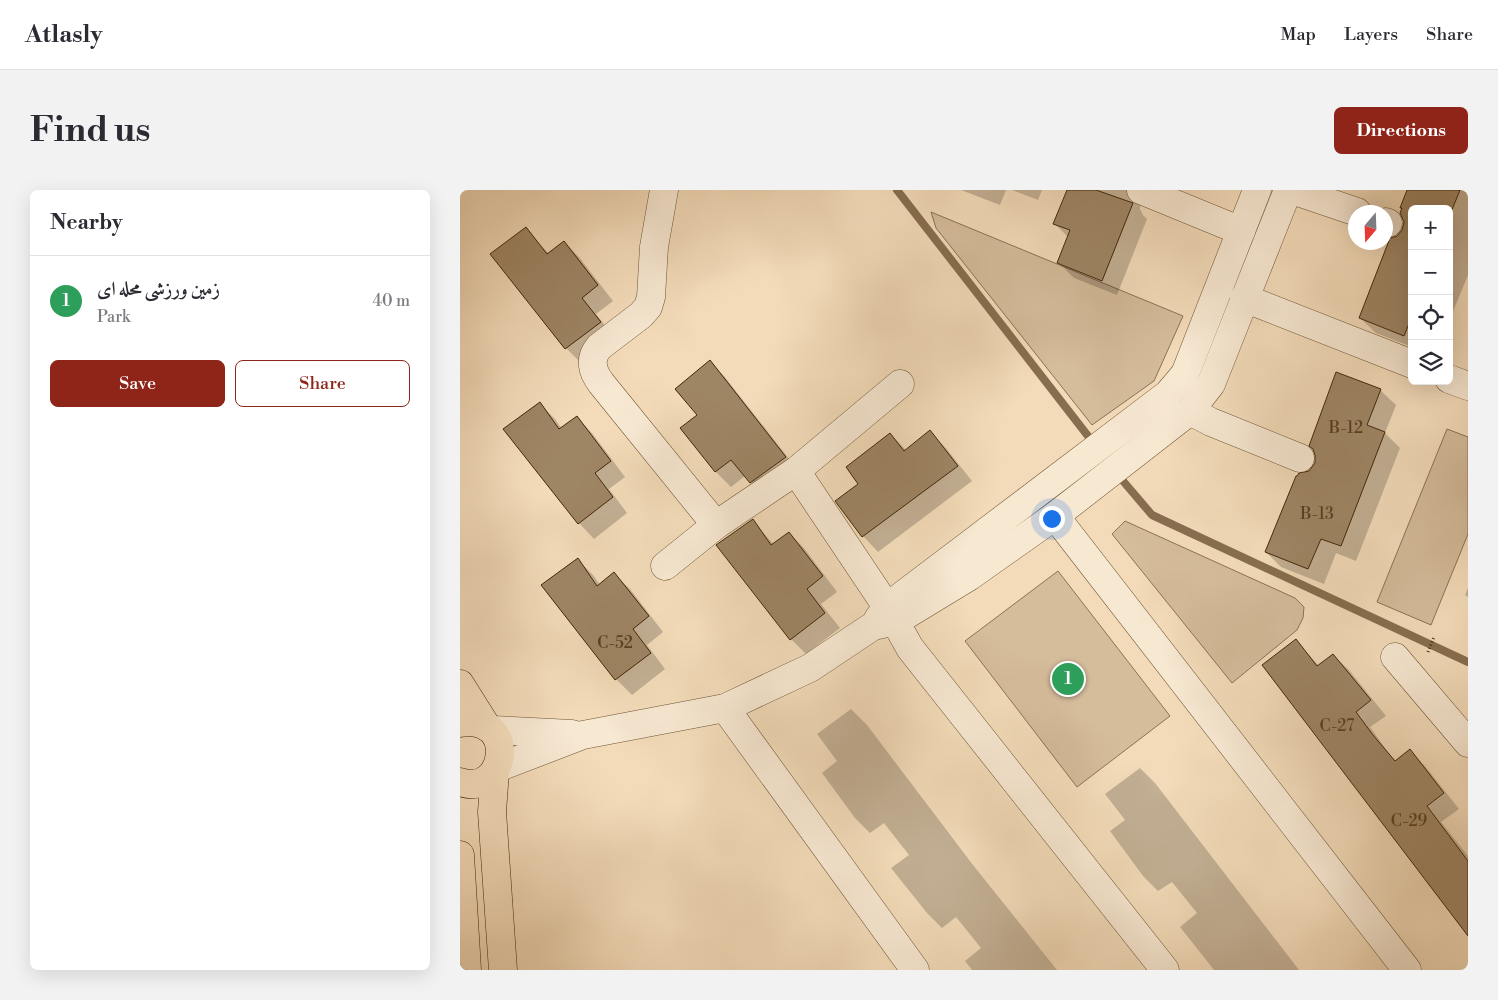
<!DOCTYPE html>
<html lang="en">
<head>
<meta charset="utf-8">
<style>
  :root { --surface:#fff; --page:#f2f2f3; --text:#2b2b33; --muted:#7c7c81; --line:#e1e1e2; --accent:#8f2418 }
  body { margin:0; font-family:"Libre Bodoni",Amiri,serif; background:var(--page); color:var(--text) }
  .controls { position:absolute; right:15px; top:15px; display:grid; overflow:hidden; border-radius:8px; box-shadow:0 5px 20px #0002 }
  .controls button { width:45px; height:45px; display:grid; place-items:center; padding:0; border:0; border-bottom:1px solid var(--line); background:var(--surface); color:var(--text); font:25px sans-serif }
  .compass { position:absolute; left:888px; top:15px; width:45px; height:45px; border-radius:50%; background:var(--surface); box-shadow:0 5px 20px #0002; rotate:199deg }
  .you { position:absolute; left:591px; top:328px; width:18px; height:18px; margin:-12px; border:4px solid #fff; border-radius:50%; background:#1a73e8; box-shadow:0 0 0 8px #1a73e833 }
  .badge { display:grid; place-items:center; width:32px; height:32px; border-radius:50%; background:var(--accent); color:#fff; font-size:16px; font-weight:700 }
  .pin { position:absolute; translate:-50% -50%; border:2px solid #fff; box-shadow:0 1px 5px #0006 }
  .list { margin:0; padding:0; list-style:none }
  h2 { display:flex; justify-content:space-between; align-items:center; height:65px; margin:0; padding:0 20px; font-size:21px }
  h2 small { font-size:16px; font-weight:400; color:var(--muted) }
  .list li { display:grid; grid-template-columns:32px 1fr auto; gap:15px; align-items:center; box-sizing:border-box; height:90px; padding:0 20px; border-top:1px solid var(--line) }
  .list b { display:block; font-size:19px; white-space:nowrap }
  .list p { margin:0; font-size:16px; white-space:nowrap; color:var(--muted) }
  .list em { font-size:16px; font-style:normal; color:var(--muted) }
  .actions { display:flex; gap:10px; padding:15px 20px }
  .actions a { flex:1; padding:11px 0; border:1px solid var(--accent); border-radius:8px; text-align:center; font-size:18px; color:var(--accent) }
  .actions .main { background:var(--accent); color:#fff }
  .icon { flex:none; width:28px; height:28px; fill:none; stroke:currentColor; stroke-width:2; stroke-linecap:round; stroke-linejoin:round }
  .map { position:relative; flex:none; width:1008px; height:780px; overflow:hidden; border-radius:8px }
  header { display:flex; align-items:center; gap:30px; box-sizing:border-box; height:70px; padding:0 25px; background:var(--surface); border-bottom:1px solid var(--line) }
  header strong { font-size:24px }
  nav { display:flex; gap:28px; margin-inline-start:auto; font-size:18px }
  .intro { display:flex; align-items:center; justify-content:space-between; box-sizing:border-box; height:120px; padding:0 30px }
  h1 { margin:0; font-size:35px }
  .button { padding:12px 22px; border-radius:8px; background:var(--accent); color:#fff; font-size:18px; font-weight:700 }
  main { display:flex; gap:30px; padding:0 30px }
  aside { flex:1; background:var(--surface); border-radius:8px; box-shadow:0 5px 20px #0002 }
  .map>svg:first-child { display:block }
  .green { fill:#d5bc9b; stroke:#8b7252 }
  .shadow { fill:#0003 }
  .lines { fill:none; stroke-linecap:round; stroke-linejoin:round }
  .stream { stroke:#876e4e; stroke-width:8 }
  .building { fill:#9e8564; stroke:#412708 }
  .minor-casing { stroke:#6e5434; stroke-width:29 }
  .major-casing { stroke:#412708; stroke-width:29 }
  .path { stroke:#412708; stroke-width:3; stroke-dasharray:1 2.5; stroke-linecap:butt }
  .minor { stroke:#f7e8d2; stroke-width:28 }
  .major { stroke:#f3dbb9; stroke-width:28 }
  .labels { text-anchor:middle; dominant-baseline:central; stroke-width:5; stroke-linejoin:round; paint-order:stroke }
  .number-label { font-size:16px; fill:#583e1f }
</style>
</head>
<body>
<header>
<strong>Atlasly</strong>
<nav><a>Map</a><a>Layers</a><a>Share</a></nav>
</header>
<div class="intro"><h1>Find us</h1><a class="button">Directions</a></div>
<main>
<aside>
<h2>Nearby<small></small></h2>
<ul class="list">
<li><span class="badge" style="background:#2e9e5b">1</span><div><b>زمین ورزشی محله ای</b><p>Park</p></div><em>40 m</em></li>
</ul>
<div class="actions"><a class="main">Save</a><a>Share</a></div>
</aside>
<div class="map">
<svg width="1008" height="780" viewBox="0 0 1008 780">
  <rect width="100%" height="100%" fill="#f3dbb9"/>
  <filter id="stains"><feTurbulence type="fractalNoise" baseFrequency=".004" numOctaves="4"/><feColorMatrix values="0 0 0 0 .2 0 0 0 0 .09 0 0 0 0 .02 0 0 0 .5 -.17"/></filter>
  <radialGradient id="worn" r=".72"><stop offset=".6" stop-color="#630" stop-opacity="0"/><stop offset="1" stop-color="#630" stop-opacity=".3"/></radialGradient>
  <g class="green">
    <polygon points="471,22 723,126 694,191 632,235 476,38"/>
    <polygon points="987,239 1008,247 1008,344 971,435 917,412"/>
    <polygon points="665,331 835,408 844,417 843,428 837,440 772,493 652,344"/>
    <polygon points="598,381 710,526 617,597 505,451"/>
  </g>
  <g class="shadow">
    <polygon points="501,0 546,0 540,15"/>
    <polygon points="552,0 582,0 578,10"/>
    <polygon points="608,0 693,0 681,10 680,19 683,25 687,29 657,105 614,88 598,72 608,47 595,34"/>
    <polygon points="949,0 1008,0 1008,85 989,131 989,19 952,19 952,157 916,143 900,128 938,47 943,40"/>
    <polygon points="66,39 89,64 104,52 119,67 153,111 136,124 155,148 121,173 106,158"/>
    <polygon points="250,172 265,187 340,283 306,308 285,286 271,297 256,282 221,239 239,225"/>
    <polygon points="920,200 936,215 925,243 940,258 896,371 876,363 864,394 821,377 806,362 850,282 856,274 857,265"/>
    <polygon points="80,214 95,229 102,239 117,228 132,243 165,287 149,299 167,323 134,349 119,333"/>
    <polygon points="470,242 485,257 512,291 418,362 403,346 400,294 430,244 446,260"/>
    <polygon points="293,331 314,355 329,343 344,358 377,402 361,414 380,438 346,464 331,449"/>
    <polygon points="118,370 133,385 140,395 154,384 170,399 203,442 187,455 205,479 172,505 156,489 83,395"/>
    <polygon points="1008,398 1008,407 1005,405"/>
    <polygon points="836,451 859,476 873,465 889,480 926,526 910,537 928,562 936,572 950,561 965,576 999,619 981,632 1008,666 1008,744 804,475"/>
    <polygon points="391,519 407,535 513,675 597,780 512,780 505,771 521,758 496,727 482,738 467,723 431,678 449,665 424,633 410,643 395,628 362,583 377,571 357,544"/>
    <polygon points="680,578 695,593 839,780 754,780 720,737 737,723 712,692 698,701 683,686 650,641 665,630 645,604"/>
  </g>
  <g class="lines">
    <g class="stream">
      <polyline points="437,0 628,246"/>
      <polyline points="663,291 692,325 1008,472"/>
    </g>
  </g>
  <g class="building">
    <polygon points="607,0 636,0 673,13 642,91 597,73 610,40 593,34"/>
    <polygon points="947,0 1000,0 989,27 989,19 952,19 952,126 944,146 899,128 930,48 937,46 942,40 944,32 940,23 942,18 940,18"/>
    <polygon points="66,37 87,64 104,51 138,95 122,108 141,132 105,159 30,64"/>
    <polygon points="250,170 326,267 290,293 271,270 255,282 220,238 237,225 215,199"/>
    <polygon points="876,182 921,199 907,235 925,242 881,356 861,349 848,379 805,362 836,286 837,286 839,283 849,281 855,273 855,265 853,259 849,256"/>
    <polygon points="80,212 99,239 117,226 151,271 135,283 153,307 118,334 43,239"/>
    <polygon points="470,240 498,276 402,347 375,311 398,294 386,277 430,243 444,261"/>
    <polygon points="293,329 311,355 329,342 363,386 347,399 365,423 330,450 256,355"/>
    <polygon points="118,368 137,396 154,382 189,426 173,439 191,463 155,490 81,395"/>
    <polygon points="836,449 857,476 873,464 911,510 896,522 913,545 935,571 950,559 984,603 967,616 1008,671 1008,746 802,475"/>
  </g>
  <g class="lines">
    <defs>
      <g id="minor">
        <path d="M204 0 194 57 191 107 188 117 181 125 139 157C129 169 132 181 141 193L256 335"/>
        <polyline points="681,0 781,41"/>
        <polyline points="832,0 897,22"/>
        <polyline points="926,32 928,33"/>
        <polyline points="784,108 952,174"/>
        <polyline points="989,189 1008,196"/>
        <polyline points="730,221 751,232 840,268"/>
        <polyline points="336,281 440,194"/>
        <polyline points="595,326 947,780"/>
        <polyline points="205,376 256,335 336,281 427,417 450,458 705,780"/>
        <polyline points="418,429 427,417 708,204 725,184 797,0"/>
        <polyline points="935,467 1008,553"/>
        <polyline points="265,518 455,780"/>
        <polyline points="33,540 112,544"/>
        <polyline points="37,578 123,545 265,518 350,478 413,436 436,431 510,386 595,326 730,221 751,194 828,0"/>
      </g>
      <g id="major">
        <polyline points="0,494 27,537"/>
        <path d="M0 533C60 524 46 608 0 592"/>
        <polyline points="35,581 32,622 43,780"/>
        <polyline points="0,665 7,780"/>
      </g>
    </defs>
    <use href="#minor" class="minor-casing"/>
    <use href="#major" class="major-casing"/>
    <polyline class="path" points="968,462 974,447"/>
    <use href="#minor" class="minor"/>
    <use href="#major" class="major"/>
  </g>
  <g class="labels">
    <g class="number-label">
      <text x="886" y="238">B-12</text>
      <text x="857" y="324">B-13</text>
      <text x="155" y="453">C-52</text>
      <text x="877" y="536">C-27</text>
      <text x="949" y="631">C-29</text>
    </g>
  </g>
  <rect width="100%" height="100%" filter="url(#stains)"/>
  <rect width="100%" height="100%" fill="url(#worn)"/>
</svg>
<div class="controls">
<button>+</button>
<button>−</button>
<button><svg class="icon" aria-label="locate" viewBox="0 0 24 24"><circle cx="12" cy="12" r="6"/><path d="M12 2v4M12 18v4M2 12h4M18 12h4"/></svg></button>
<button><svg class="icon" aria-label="layers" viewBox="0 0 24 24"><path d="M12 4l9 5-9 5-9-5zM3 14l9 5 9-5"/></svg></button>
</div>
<svg class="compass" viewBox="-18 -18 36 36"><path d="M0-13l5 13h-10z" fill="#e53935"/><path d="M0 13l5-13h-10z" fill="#7c7c81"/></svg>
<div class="you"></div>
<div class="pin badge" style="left:608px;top:489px;background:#2e9e5b">1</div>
</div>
</main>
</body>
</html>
